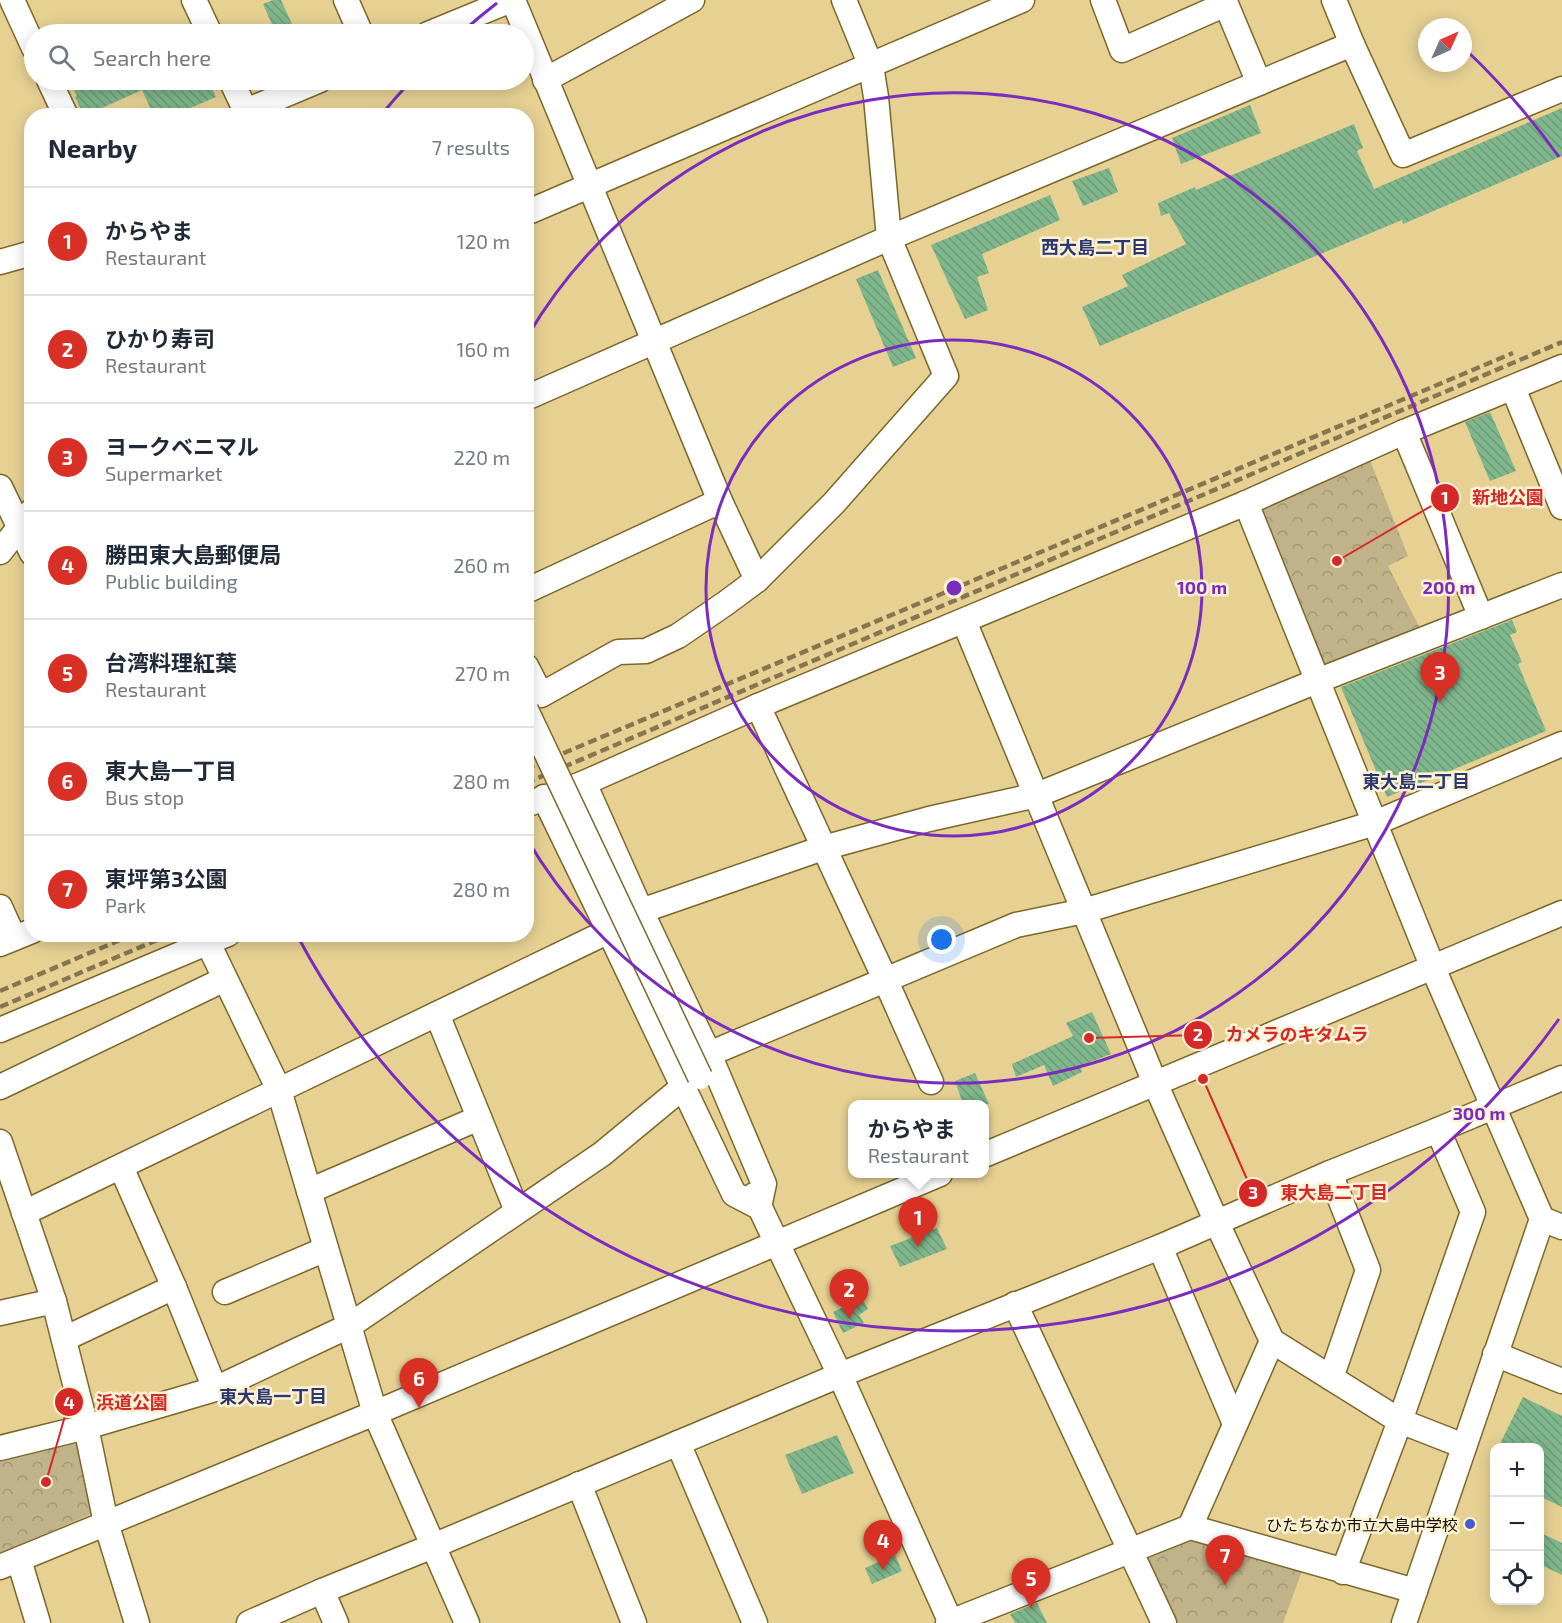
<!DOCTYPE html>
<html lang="en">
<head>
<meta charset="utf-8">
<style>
  :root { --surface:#fff; --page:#f2f2f3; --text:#1f2937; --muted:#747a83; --line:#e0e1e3; --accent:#d93025 }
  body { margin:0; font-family:"Exo 2","Noto Sans JP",sans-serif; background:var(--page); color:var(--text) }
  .controls { position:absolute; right:18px; bottom:18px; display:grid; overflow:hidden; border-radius:12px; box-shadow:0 3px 15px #0003 }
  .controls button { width:54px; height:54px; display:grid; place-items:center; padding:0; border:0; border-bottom:2px solid var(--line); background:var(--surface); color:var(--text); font:30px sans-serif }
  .compass { position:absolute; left:1418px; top:18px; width:54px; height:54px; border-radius:50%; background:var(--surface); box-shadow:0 3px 15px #0003; rotate:45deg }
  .you { position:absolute; left:942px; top:940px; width:21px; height:21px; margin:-15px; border:4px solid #fff; border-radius:50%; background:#1a73e8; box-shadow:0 0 0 9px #1a73e833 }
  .badge { display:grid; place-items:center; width:39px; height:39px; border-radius:50%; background:var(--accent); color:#fff; font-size:20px; font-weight:700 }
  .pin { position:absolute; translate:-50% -50px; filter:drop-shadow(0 2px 3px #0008) }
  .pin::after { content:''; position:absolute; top:32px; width:21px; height:18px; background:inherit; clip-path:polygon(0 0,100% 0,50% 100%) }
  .popup { position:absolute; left:848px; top:1100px; width:141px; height:78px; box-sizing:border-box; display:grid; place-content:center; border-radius:12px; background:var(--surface); filter:drop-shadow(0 2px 4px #0005); font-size:20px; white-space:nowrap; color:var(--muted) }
  .popup b { font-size:22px; color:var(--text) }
  .popup::after { content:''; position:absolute; left:50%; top:100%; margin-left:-12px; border:12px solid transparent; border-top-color:var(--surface) }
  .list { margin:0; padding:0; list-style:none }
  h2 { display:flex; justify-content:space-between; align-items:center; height:78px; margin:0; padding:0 24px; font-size:26px }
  h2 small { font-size:20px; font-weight:400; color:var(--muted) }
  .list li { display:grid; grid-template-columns:39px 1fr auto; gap:18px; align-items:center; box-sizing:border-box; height:108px; padding:0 24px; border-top:2px solid var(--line) }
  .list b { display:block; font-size:22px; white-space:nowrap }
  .list p { margin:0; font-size:20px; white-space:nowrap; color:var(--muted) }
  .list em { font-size:20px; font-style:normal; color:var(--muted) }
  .icon { flex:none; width:33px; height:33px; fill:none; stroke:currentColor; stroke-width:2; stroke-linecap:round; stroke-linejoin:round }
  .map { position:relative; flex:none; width:1562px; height:1623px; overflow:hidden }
  .search { position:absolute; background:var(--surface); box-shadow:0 3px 15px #0003; left:24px; top:24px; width:510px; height:66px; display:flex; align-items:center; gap:15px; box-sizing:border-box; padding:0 21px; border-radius:33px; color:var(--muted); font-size:22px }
  .panel { position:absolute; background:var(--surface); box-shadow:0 3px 15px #0003; left:24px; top:108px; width:510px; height:834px; border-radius:24px }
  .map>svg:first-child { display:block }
  .park { fill:url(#park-crowns) }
  .building { fill:url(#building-back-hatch) }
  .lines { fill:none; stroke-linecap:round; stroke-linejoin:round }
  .minor-casing { stroke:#7b672a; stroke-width:27 }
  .minor { stroke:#fff; stroke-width:24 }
  .rail { stroke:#85764f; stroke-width:4.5; stroke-dasharray:9 4.5; stroke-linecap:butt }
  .minor-bridge-casing { stroke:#7b672a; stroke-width:27; stroke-linecap:butt }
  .minor-bridge { stroke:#fff; stroke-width:24 }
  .ring { fill:none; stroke:#7b2cbf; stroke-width:3 }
  .poi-dot { fill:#475acf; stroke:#fdf3d4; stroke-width:2 }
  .labels { text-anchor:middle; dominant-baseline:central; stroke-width:5; stroke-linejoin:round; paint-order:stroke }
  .poi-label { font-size:16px; fill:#150d00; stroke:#fdf3d4; text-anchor:end }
  .neighbourhood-label { font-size:18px; font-weight:bold; fill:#2b3771; stroke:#fdf3d4 }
  .centre { fill:#7b2cbf; stroke:#fdf3d4; stroke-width:3 }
  .ring-label { font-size:18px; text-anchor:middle; font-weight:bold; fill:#7b2cbf; stroke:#fdf3d4; stroke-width:5; stroke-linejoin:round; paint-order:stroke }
  .leader { fill:none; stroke:#d62828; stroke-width:2 }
  .callout-dot { fill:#d62828; stroke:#fdf3d4; stroke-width:2 }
  .mark-label { font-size:18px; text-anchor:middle; font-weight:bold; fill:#fff }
  .callout-label { font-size:18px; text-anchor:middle; font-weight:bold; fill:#d62828; stroke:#fdf3d4; stroke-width:5; stroke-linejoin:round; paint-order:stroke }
</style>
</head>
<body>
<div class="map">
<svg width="1562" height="1623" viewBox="0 0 1562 1623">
  <defs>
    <pattern id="park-crowns" width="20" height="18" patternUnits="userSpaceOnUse" patternTransform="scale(1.5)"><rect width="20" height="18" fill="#c0b289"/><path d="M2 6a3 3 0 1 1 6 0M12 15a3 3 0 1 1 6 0" fill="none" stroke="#a49874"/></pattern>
    <pattern id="building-back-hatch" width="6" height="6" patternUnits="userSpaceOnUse" patternTransform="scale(1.5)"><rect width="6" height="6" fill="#7fb68c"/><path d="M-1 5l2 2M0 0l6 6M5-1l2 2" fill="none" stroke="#6d9b77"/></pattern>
  </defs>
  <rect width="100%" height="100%" fill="#e6d193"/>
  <g class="park">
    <polygon points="1368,455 1408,556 1388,566 1423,634 1329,668 1317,661 1256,511"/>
    <polygon points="79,1434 98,1511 0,1553 0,1453"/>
    <polygon points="1196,1538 1303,1568 1283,1623 1172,1623 1142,1560"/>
  </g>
  <g class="building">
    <polygon points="273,0 281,0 292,24 274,29 263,4"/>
    <polygon points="69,80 167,80 160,83 161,86 176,80 208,80 216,97 172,116 154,116 142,90 84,116 75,97 77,96"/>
    <polygon points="1250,105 1261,133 1181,164 1172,138"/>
    <polygon points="1562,108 1562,156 1403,224 1402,220 1100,346 1082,307 1128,286 1122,275 1186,244 1169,213 1161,216 1158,203 1195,187 1196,190 1354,124 1363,148 1357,151 1374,189"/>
    <polygon points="1109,168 1118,192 1083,206 1072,181"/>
    <polygon points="1050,195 1060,220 982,254 989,273 977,277 988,310 965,319 931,245"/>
    <polygon points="878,270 916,358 893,367 856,279"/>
    <polygon points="1490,412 1516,471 1490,481 1465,422"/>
    <polygon points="1512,620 1517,632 1510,635 1522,662 1518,664 1546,731 1387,797 1341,687"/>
    <polygon points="1092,1012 1111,1054 1080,1066 1082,1072 1053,1086 1044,1065 1016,1077 1012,1064 1073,1036 1066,1023"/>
    <polygon points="975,1073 989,1104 963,1104 955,1081"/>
    <polygon points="937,1228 947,1249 900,1267 890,1246"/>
    <polygon points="862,1298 868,1309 859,1315 864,1323 843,1333 833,1312"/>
    <polygon points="1523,1397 1562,1416 1562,1507 1539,1496 1539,1448 1498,1448"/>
    <polygon points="837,1435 854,1473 802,1494 785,1455"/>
    <polygon points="1539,1532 1562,1543 1562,1575 1539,1564"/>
    <polygon points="895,1555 902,1571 872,1584 865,1568"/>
    <polygon points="1037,1603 1047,1623 1015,1623 1010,1614"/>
  </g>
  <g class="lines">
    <defs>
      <g id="minor">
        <polyline points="12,0 34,48"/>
        <polyline points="194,0 210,34"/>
        <polyline points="346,0 361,34"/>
        <polyline points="513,0 720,501 757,580"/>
        <polyline points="1103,0 1122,50 1226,4 1259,83"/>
        <polyline points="1334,0 1352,44 1403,155 1562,89"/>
        <polyline points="428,34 511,0"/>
        <polyline points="49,80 66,116"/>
        <polyline points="231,80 248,116"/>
        <polyline points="545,80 692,0"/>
        <polyline points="240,116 246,111 320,80"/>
        <polyline points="526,213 1022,0"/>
        <polyline points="0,262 32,253"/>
        <polyline points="1513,388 1562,507"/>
        <polyline points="526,398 889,238 1352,44"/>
        <polyline points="1404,432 1481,617"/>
        <polyline points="0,487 32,553"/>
        <polyline points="1246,503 1433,968 1542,1219 1404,1623"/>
        <polyline points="0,552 32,511"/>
        <polyline points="526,591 720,501"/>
        <polyline points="964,621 1155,1083 1217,1223 1272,1341 1400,1421 1464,1446"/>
        <polyline points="526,666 541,695 618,652 646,651 678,636 726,603 757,580 834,503 946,376 889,238 876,97 871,66 844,0"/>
        <polyline points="758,706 885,979 931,1082"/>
        <polyline points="544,797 609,931 734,1194 759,1207 764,1184 709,1054 641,911 584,783"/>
        <polyline points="526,805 584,783 758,706 1246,503 1404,432 1562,367"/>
        <polyline points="0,907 14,938"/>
        <polyline points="641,911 823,848 929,819 1037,795 1317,681 1562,585"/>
        <polyline points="205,934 208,943 279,1090 375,1413 467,1623"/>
        <polyline points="0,944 32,931"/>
        <polyline points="437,1014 517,1211"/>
        <polyline points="0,1030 228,934"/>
        <polyline points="709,1054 1016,925 1084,911 1375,823 1562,744"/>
        <polyline points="0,1087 225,979"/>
        <polyline points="0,1142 54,1301 86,1427 106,1523 137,1623"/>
        <polyline points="984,1155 1562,913"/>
        <polyline points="121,1167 174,1287 215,1389"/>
        <polyline points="1330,1173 1368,1270 1331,1378"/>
        <polyline points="309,1191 479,1118"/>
        <polyline points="754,1195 840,1375 951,1623"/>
        <polyline points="24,1213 609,931"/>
        <polyline points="1542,1219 1562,1227"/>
        <polyline points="1160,1247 1235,1424"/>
        <polyline points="225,1292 326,1249"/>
        <polyline points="1015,1304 1164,1623"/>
        <polyline points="0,1313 54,1301"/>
        <polyline points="64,1339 174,1287"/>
        <polyline points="1495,1354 1562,1381"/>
        <polyline points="678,1443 755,1623"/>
        <polyline points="0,1448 86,1427 215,1389 349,1326 602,1154 683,1087"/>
        <polyline points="579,1484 634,1623"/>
        <polyline points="1190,1527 1272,1341"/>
        <polyline points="19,1560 38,1623"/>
        <polyline points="0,1567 375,1413 940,1174"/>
        <polyline points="1343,1572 1400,1421 1473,1212 1438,1130"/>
        <polyline points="322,1591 336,1623"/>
        <polyline points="249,1623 322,1591 433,1546 840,1375 1160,1247 1330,1173 1438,1130 1562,1078"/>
        <polyline points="948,1623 1190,1527 1415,1591"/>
      </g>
    </defs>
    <use href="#minor" class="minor-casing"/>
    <use href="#minor" class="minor"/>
    <g class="rail">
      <polyline points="526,769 1513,353"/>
      <polyline points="526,783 1562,342"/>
      <polyline points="0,991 134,934"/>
      <polyline points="0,1007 171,934"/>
    </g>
    <defs>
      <polyline id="minor-bridge" points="526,710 700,1077"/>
    </defs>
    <use href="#minor-bridge" class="minor-bridge-casing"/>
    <use href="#minor-bridge" class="minor-bridge"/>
  </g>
  <g class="ring">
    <circle cx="954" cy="588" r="248"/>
    <path d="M527 337A495 495 0 1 1 527 839"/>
    <path d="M1559 1019A743 743 0 0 1 298 937M381 115A743 743 0 0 1 411 81M462 32A743 743 0 0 1 497 3M1465 49A743 743 0 0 1 1559 157"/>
  </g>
  <circle class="poi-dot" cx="1470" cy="1524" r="6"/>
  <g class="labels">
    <g class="poi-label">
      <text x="1458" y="1524">ひたちなか市立大島中学校</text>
    </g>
    <g class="neighbourhood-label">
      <text x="1095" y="247">西大島二丁目</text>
      <text x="1416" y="781">東大島二丁目</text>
      <text x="273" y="1396">東大島一丁目</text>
    </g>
  </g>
  <circle cx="954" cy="588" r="9" class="centre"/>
  <g class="ring-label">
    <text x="1202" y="594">100 m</text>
    <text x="1449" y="594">200 m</text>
    <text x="1479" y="1120">300 m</text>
  </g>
  <path class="leader" d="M1337 561L1445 498M1089 1038L1198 1035M1203 1079L1253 1193M46 1482L69 1402"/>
  <g class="callout-dot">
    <circle cx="1337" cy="561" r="6"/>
    <circle cx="1089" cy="1038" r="6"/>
    <circle cx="1203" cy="1079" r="6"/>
    <circle cx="46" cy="1482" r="6"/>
    <circle cx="1445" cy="498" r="15"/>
    <circle cx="1198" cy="1035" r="15"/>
    <circle cx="1253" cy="1193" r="15"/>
    <circle cx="69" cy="1402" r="15"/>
  </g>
  <g class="mark-label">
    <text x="1445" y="504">1</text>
    <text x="1198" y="1041">2</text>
    <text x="1253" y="1199">3</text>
    <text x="69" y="1409">4</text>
  </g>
  <g class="callout-label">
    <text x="1508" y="504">新地公園</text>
    <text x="1297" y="1041">カメラのキタムラ</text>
    <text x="1334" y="1199">東大島二丁目</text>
    <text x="132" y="1409">浜道公園</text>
  </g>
</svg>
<div class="controls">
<button>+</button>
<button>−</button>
<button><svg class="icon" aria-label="locate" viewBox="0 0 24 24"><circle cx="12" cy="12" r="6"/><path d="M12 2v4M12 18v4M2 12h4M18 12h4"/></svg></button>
</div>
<svg class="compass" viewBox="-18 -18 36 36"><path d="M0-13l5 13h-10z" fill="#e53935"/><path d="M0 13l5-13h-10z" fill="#747a83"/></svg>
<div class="you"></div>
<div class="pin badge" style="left:918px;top:1247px">1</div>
<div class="popup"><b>からやま</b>Restaurant</div>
<div class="pin badge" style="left:849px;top:1319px">2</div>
<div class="pin badge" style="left:1440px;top:702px">3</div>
<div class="pin badge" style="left:883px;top:1570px">4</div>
<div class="pin badge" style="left:1031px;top:1608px">5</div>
<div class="pin badge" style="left:419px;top:1408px">6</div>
<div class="pin badge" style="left:1225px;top:1585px">7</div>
<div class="search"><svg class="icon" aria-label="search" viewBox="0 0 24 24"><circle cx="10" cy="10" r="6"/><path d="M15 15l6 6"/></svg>Search here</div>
<section class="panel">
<h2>Nearby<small>7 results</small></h2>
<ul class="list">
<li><span class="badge">1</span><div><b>からやま</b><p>Restaurant</p></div><em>120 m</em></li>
<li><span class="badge">2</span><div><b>ひかり寿司</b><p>Restaurant</p></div><em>160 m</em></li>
<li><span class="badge">3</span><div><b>ヨークベニマル</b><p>Supermarket</p></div><em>220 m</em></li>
<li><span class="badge">4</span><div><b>勝田東大島郵便局</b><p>Public building</p></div><em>260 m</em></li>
<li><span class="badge">5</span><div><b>台湾料理紅葉</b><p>Restaurant</p></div><em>270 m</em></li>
<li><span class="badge">6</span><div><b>東大島一丁目</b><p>Bus stop</p></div><em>280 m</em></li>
<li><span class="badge">7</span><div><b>東坪第3公園</b><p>Park</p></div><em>280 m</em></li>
</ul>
</section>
</div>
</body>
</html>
